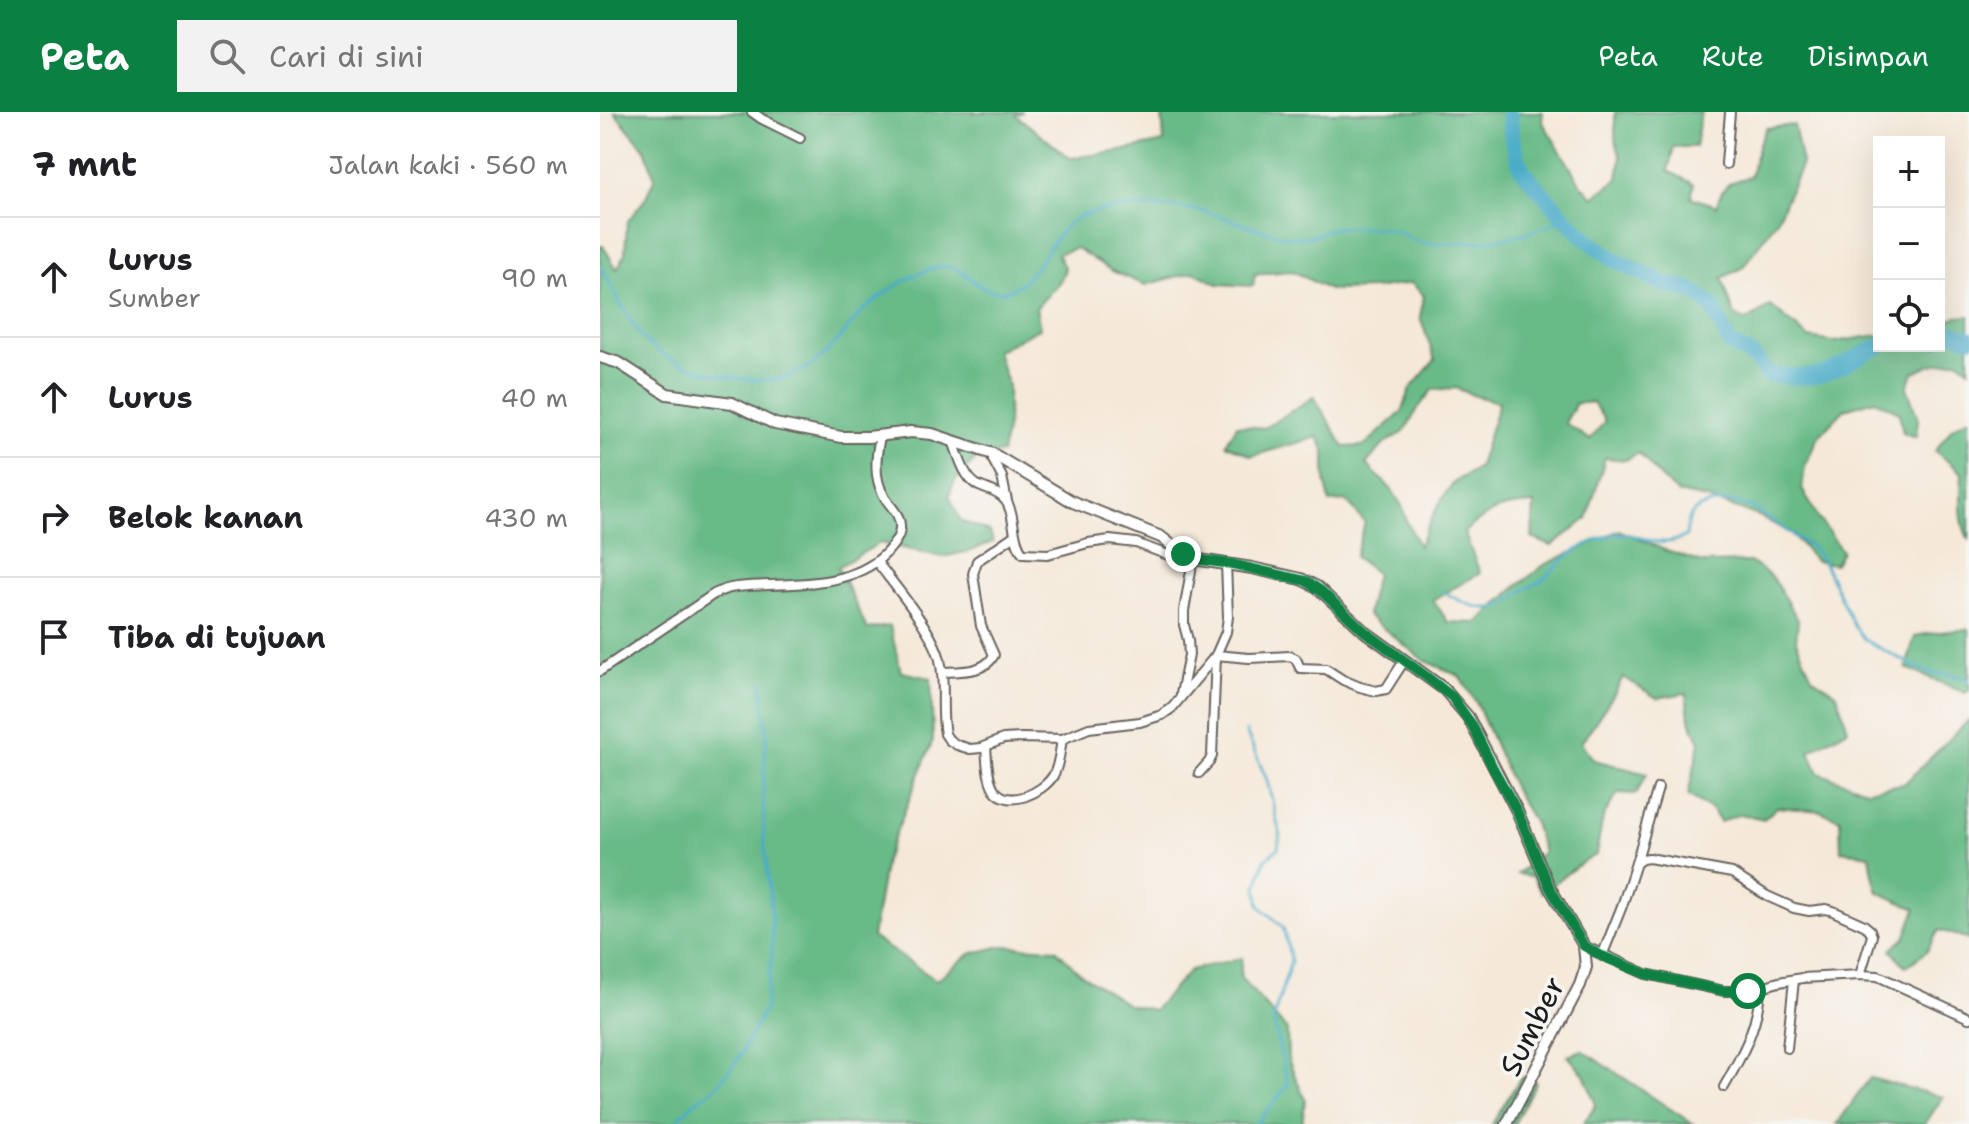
<!DOCTYPE html>
<html lang="id">
<head>
<meta charset="utf-8">
<style>
  :root { --surface:#fff; --page:#f2f2f2; --text:#202124; --muted:#757577; --line:#e0e0e0; --accent:#0b8043 }
  body { margin:0; font-family:"Shantell Sans",sans-serif; background:var(--page); color:var(--text) }
  .controls { position:absolute; right:24px; top:24px; display:grid; overflow:hidden; border-radius:0px; box-shadow:0 8px 32px #0002 }
  .controls button { width:72px; height:72px; display:grid; place-items:center; padding:0; border:0; border-bottom:2px solid var(--line); background:var(--surface); color:var(--text); font:40px sans-serif }
  .stop { position:absolute; width:24px; height:24px; margin:-18px; border:6px solid #0b8043; border-radius:50%; background:#fff }
  .stop.end { background:#0b8043; border-color:#fff; box-shadow:0 2px 8px #0008 }
  .list { margin:0; padding:0; list-style:none }
  h2 { display:flex; justify-content:space-between; align-items:center; height:104px; margin:0; padding:0 32px; font-size:34px }
  h2 small { font-size:26px; font-weight:400; color:var(--muted) }
  .list li { display:grid; grid-template-columns:52px 1fr auto; gap:24px; align-items:center; box-sizing:border-box; height:120px; padding:0 32px; border-top:2px solid var(--line) }
  .list b { display:block; font-size:30px; white-space:nowrap }
  .list p { margin:0; font-size:26px; white-space:nowrap; color:var(--muted) }
  .list em { font-size:26px; font-style:normal; color:var(--muted) }
  .icon { flex:none; width:44px; height:44px; fill:none; stroke:currentColor; stroke-width:2; stroke-linecap:round; stroke-linejoin:round }
  .map { position:relative; flex:none; width:1369px; height:1012px; overflow:hidden }
  header { display:flex; align-items:center; gap:48px; box-sizing:border-box; height:112px; padding:0 40px; background:var(--accent); color:#fff }
  header strong { font-size:38px }
  nav { display:flex; gap:44px; margin-inline-start:auto; font-size:28px }
  .search { width:560px; height:72px; background:var(--page); display:flex; align-items:center; gap:20px; box-sizing:border-box; padding:0 28px; border-radius:0px; color:var(--muted); font-size:30px }
  main { display:flex }
  aside { flex:1; background:var(--surface) }
  .map>svg:first-child { display:block }
  .forest { fill:#68ba86; stroke:#426b51; stroke-width:2; fill-rule:evenodd }
  .lines { fill:none; stroke-linecap:round; stroke-linejoin:round }
  .stream { stroke:#49abc8; stroke-width:3 }
  .river { stroke:#49abc8; stroke-width:16 }
  .minor-casing { stroke:#68635e; stroke-width:12 }
  .tertiary-casing { stroke:#68635e; stroke-width:14 }
  .minor { stroke:#fff; stroke-width:8 }
  .tertiary { stroke:#fff; stroke-width:10 }
  .route { stroke:#0b8043; stroke-width:10 }
  .labels { text-anchor:middle; dominant-baseline:central; stroke-width:7; stroke-linejoin:round; paint-order:stroke }
  .street-label { font-size:30px; fill:#1c1c1c; stroke:#f6f6f2 }
</style>
</head>
<body>
<header>
<strong>Peta</strong>
<div class="search"><svg class="icon" aria-label="search" viewBox="0 0 24 24"><circle cx="10" cy="10" r="6"/><path d="M15 15l6 6"/></svg>Cari di sini</div>
<nav><a>Peta</a><a>Rute</a><a>Disimpan</a></nav>
</header>
<main>
<aside>
<h2>7 mnt<small>Jalan kaki · 560 m</small></h2>
<ul class="list">
<li><svg class="icon" aria-label="ahead" viewBox="0 0 24 24"><path d="M12 20V5M6 11l6-6 6 6"/></svg><div><b>Lurus</b><p>Sumber</p></div><em>90 m</em></li>
<li><svg class="icon" aria-label="ahead" viewBox="0 0 24 24"><path d="M12 20V5M6 11l6-6 6 6"/></svg><div><b>Lurus</b></div><em>40 m</em></li>
<li><svg class="icon" aria-label="right" viewBox="0 0 24 24"><path d="M7 20v-9h11M14 6l5 5-5 5"/></svg><div><b>Belok kanan</b></div><em>430 m</em></li>
<li><svg class="icon" aria-label="arrive" viewBox="0 0 24 24"><path d="M6 21V4h12l-3 4 3 4H6"/></svg><div><b>Tiba di tujuan</b></div></li>
</ul>
</aside>
<div class="map">
<svg width="1369" height="1012" viewBox="0 0 1369 1012">
  <rect width="100%" height="100%" fill="#f6f6f2"/>
  <filter id="ink" filterUnits="userSpaceOnUse"><feTurbulence type="fractalNoise" baseFrequency=".0125" numOctaves="2"/><feDisplacementMap in="SourceGraphic" scale="16" xChannelSelector="R" yChannelSelector="G"/><feConvolveMatrix kernelMatrix="1 2 1 2 8 2 1 2 1" color-interpolation-filters="sRGB"/></filter>
  <filter id="wash" filterUnits="userSpaceOnUse"><feTurbulence type="fractalNoise" baseFrequency=".006" numOctaves="4" result="noise"/><feDisplacementMap in="SourceGraphic" scale="32" xChannelSelector="R" yChannelSelector="G"/><feGaussianBlur stdDeviation="1.8" result="paint"/><feColorMatrix in="noise" values="0 0 0 0 0 0 0 0 0 0 0 0 0 0 0 0 0 1.4 0 .05"/><feComposite in="paint" operator="in"/></filter>
  <g filter="url(#wash)">
    <rect width="100%" height="100%" fill="#f5e8d8"/>
    <g class="forest">
      <path d="M14 0H423L416 3 470 46 516 40 564 30 562 0H943L942 9 980 71 993 85 1018 67 1021 45 1015 27V0H1101L1095 35H1074L1068 59 1094 72 1091 85 1116 94C1124 72 1127 70 1150 65L1159 31 1166 16 1194 13 1202 52 1177 108 1142 156 1122 166 1134 202 1146 209 1171 194 1209 226 1234 230 1279 223V234H1339V213L1356 205 1369 204V257L1358 248 1331 253 1313 261 1307 275 1318 307 1316 325 1303 321 1299 300 1275 288 1245 297 1218 325 1205 353 1202 377 1219 407 1242 439 1235 452 1215 449 1191 421 1159 404 1111 388 1078 381 1061 366 1039 341 1025 348 1005 346 987 407 952 434 932 426 934 392C898 394 893 397 864 420L880 461 833 488 848 510 877 511 916 475 944 453 1019 418 1067 439 1102 451 1150 450 1172 465 1198 508 1196 529 1212 565 1237 582 1248 617 1209 639 1219 661 1266 678 1304 672 1369 608V827L1339 818 1327 839 1306 855 1291 838 1305 826 1316 797 1278 780 1273 763 1270 743 1241 739 1240 707 1220 699 1177 695 1164 707 1140 702 1120 710 1112 698 1088 683 1100 630 1089 606 1086 581 1057 586 1023 565 1013 584 981 631 994 648 1047 662 1036 682 1018 681 1003 705 996 743C976 752 960 768 941 781L933 765 917 762 943 740 934 711 914 677 876 590 859 564 823 548 767 503 776 461 755 445 765 411 747 389 730 390 725 368V339L718 325 652 344 626 332 637 313 664 316 714 285 744 335 764 334 802 300 810 277 835 248 820 205 824 184 812 171 774 177 729 178 693 159 655 162 653 174 618 172 594 160 545 173 512 159 476 136 457 142 465 157 460 169 436 196 440 216 396 239 408 274V307L402 341 377 346 354 370 349 384 361 409 390 420 393 430 370 439 343 445 280 431 238 455 267 517 290 514 301 560 331 566 333 628 285 748 272 825 336 868 370 842 402 834 456 837 481 862 528 893 554 898 590 858 642 846 640 865 687 918 688 947 705 988 702 1012H0V134H3L17 157 25 142 27 110 45 87 55 66 45 37ZM856 276 875 284 899 290 879 354C870 363 860 364 853 372 841 384 826 418 819 434L807 410 802 394 791 377 766 352 785 331 804 320 817 298 832 278ZM976 291H993L1005 309 990 328 965 311Z"/>
      <path d="M1369 306V427C1358 412 1361 379 1362 361L1335 339 1352 316Z"/>
      <polygon points="1369,517 1369,579 1365,581 1306,556 1315,524 1339,520"/>
      <polygon points="982,938 1093,1012 983,1012 996,993 984,962 968,944"/>
      <polygon points="921,965 936,970 914,1012 892,1012"/>
      <polygon points="1270,966 1343,985 1325,1012 1237,1012"/>
    </g>
    <g class="lines">
      <g class="stream">
        <path d="M0 156 3 158C13 178 29 209 43 226 70 256 128 268 166 268 202 267 224 245 246 219 252 211 258 202 266 196 284 181 332 145 357 157 373 166 383 183 404 179 436 174 449 123 475 107 479 104 487 102 492 101 521 94 573 92 601 99 626 105 651 116 676 122 688 125 701 127 712 124 720 122 727 117 735 116 745 114 756 116 765 116 775 116 787 116 796 119 803 121 810 127 817 130 829 133 842 132 854 131 892 130 930 124 965 106"/>
        <path d="M843 479C862 491 885 503 906 491 912 488 916 483 921 480 928 475 936 472 942 468 952 460 960 449 970 443 980 435 997 427 1009 424 1038 415 1054 442 1086 424 1087 418 1087 411 1090 405 1102 384 1150 388 1165 404L1212 436 1223 449 1254 514 1265 528 1315 555 1331 561 1366 565 1369 570"/>
        <polyline points="646,620 667,668 680,722 678,736 665,748 657,775 660,794 683,815 691,849 673,907 688,973 656,1012"/>
        <polyline points="73,1012 91,994 118,973 140,944 165,896 172,845 172,804 164,727 163,671 167,620 161,570"/>
      </g>
      <g class="river">
        <path d="M909 0 912 27 922 58 965 106 987 127 1013 147 1064 172 1091 178 1112 193 1129 231 1155 246 1167 262C1182 264 1198 266 1213 264 1237 260 1258 243 1280 234"/>
        <polyline points="1339,220 1347,219 1369,226"/>
      </g>
    </g>
  </g>
  <g filter="url(#ink)">
    <g class="lines">
      <defs>
        <g id="minor">
          <polyline points="152,0 162,7 200,26"/>
          <polyline points="1126,52 1130,0"/>
          <path d="M353 329C359 344 363 364 377 373 386 378 398 379 405 388 416 400 411 427 423 441L448 442 488 431 510 428 536 431 573 445H577L583 442"/>
          <polyline points="393,342 393,348 402,365 407,389"/>
          <path d="M277 450C295 474 334 520 340 548 346 573 340 598 345 622L349 628 357 633 370 637 381 636 403 627 421 626 462 627 489 616 540 610 562 603 572 596 616 543 626 520 628 505 626 451"/>
          <path d="M0 559 114 482C131 473 149 474 168 473 207 472 256 471 285 442 292 435 300 426 300 416 301 402 290 395 284 384 273 365 276 344 280 324"/>
          <path d="M342 560C361 559 385 561 394 543L381 514 373 462 377 449 415 423"/>
          <polyline points="581,582 589,543 588,528 584,513 584,499 593,447"/>
          <path d="M386 634C387 647 387 665 394 677 408 698 443 680 453 664 459 654 460 639 462 627"/>
          <polyline points="599,661 609,650 612,644 616,543 649,546 690,544 696,547 700,556 726,557 743,568 760,575 776,579 786,577 804,549"/>
          <polyline points="1036,751 1058,676"/>
          <polyline points="984,834 1046,862 1124,879 1148,879 1179,870 1202,866 1260,863 1278,864 1369,906"/>
          <polyline points="1002,844 1022,794 1036,751 1042,747 1049,746 1132,761 1167,784 1194,796 1209,799 1226,797 1233,799 1264,813 1270,818 1272,824 1260,863"/>
          <polyline points="1187,936 1194,868"/>
          <path d="M1124 975C1142 943 1158 915 1160 877"/>
        </g>
        <polyline id="tertiary" points="0,245 19,251 67,282 132,291 175,312 241,325 268,325 311,320 332,322 353,329 393,342 473,390 561,425 583,442 593,447 652,456 701,467 717,475 764,519 844,577 868,605 917,699 950,776 984,834 986,855 980,873 907,1012"/>
      </defs>
      <use href="#minor" class="minor-casing"/>
      <use href="#tertiary" class="tertiary-casing"/>
      <use href="#minor" class="minor"/>
      <use href="#tertiary" class="tertiary"/>
    </g>
  </g>
  <g class="lines" filter="url(#ink)">
    <polyline class="route" points="583,442 593,447 632,452 706,469 721,479 764,519 827,565 852,585 872,613 894,658 917,699 950,776 984,834 1002,844 1046,862 1124,879 1148,879"/>
  </g>
  <g class="labels">
    <g class="street-label">
      <text transform="translate(932 914) rotate(-63)">Sumber</text>
    </g>
  </g>
</svg>
<div class="controls">
<button>+</button>
<button>−</button>
<button><svg class="icon" aria-label="locate" viewBox="0 0 24 24"><circle cx="12" cy="12" r="6"/><path d="M12 2v4M12 18v4M2 12h4M18 12h4"/></svg></button>
</div>
<div class="stop" style="left:1148px;top:879px"></div>
<div class="stop end" style="left:583px;top:442px"></div>
</div>
</main>
</body>
</html>
